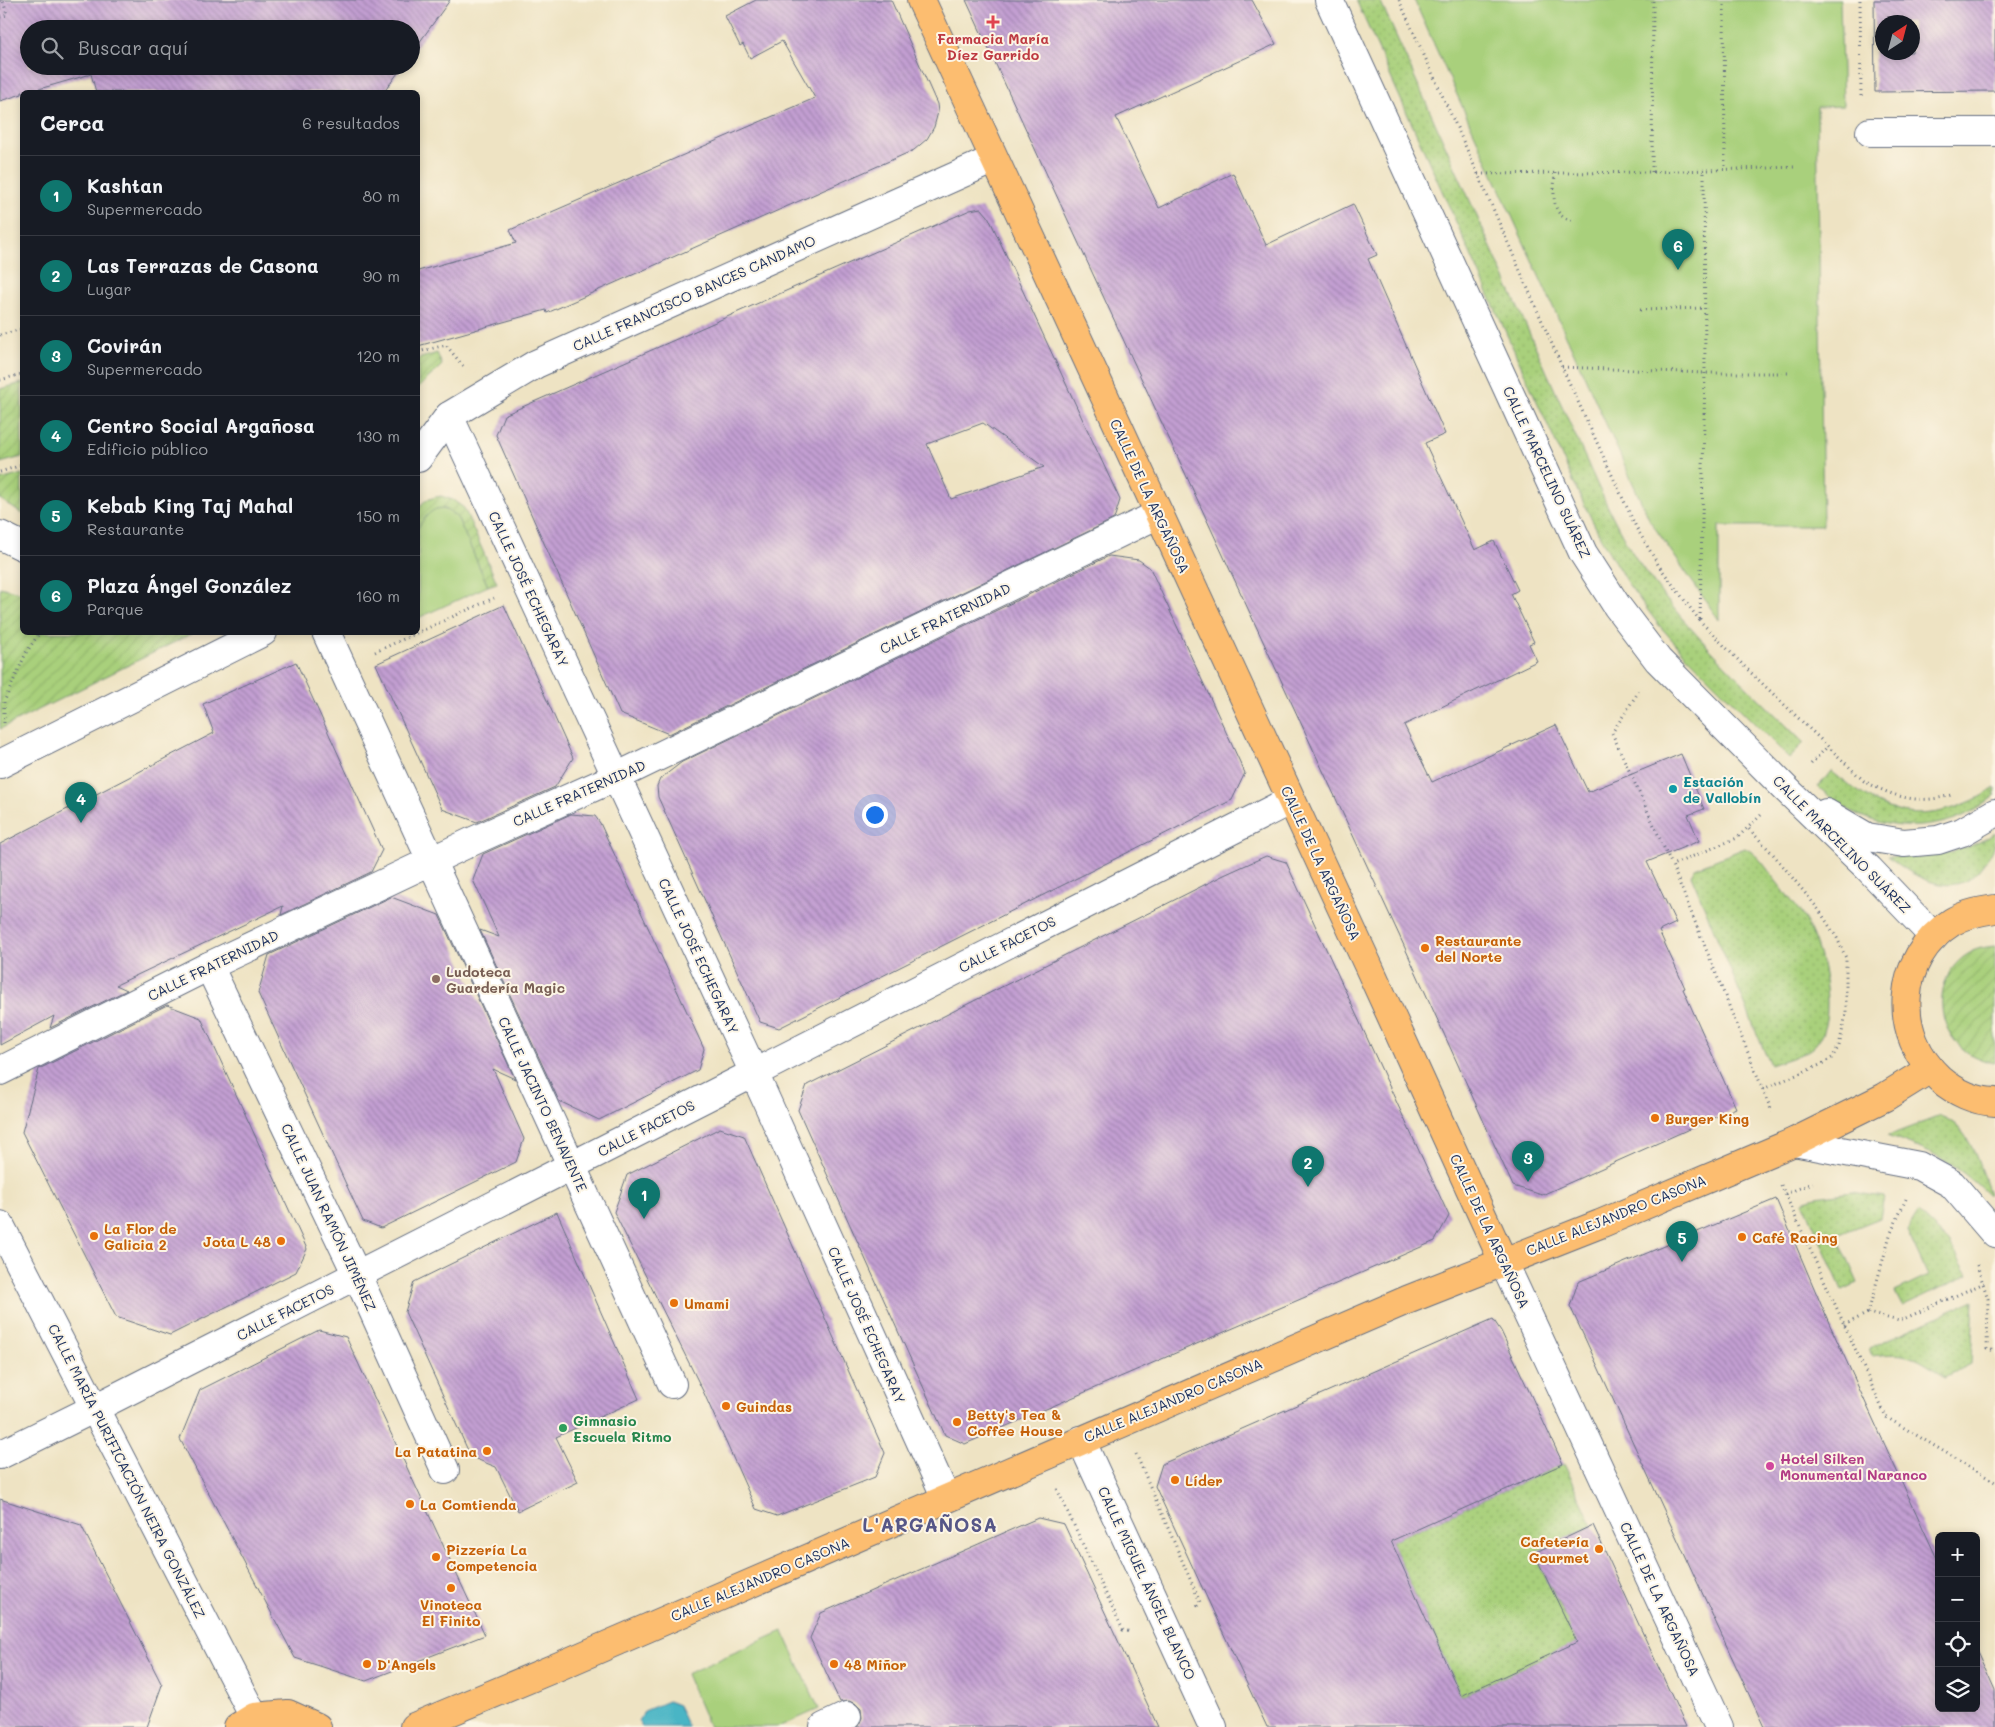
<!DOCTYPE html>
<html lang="es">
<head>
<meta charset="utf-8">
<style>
  :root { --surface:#171b24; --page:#20242c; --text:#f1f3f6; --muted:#9ea1a6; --line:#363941; --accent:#0f766e }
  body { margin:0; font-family:Mali,sans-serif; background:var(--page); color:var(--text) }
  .controls { position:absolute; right:15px; bottom:15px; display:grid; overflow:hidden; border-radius:8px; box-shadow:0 2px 8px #0003 }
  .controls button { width:45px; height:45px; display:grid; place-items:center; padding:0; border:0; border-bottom:1px solid var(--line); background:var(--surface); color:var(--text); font:25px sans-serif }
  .compass { position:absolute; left:1875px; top:15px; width:45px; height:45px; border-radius:50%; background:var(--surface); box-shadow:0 2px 8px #0003; rotate:36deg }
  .you { position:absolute; left:874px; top:814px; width:18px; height:18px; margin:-12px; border:4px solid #fff; border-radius:50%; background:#1a73e8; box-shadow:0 0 0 8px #1a73e833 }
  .badge { display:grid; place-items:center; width:32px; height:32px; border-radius:50%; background:var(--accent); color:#fff; font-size:16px; font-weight:700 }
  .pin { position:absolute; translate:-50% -41px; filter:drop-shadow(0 1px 2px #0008) }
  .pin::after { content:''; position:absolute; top:26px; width:18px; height:15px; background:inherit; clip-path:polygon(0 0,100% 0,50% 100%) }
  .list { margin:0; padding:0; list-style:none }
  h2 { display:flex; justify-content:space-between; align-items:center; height:65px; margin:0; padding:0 20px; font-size:21px }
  h2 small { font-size:16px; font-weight:400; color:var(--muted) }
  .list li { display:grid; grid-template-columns:32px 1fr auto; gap:15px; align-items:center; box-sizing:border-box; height:80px; padding:0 20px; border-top:1px solid var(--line) }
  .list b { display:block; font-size:19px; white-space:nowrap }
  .list p { margin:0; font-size:16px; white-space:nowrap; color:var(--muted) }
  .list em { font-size:16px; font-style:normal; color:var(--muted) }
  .icon { flex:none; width:28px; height:28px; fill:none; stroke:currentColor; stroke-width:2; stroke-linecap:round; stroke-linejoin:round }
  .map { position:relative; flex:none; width:1995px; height:1727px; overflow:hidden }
  .search { position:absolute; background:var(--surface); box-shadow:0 2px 8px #0003; left:20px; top:20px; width:400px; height:55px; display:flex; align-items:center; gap:12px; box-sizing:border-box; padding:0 18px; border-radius:28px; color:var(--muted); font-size:19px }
  .panel { position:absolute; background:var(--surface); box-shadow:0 2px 8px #0003; left:20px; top:90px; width:400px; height:545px; border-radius:8px }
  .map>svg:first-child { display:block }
  .grass { fill:url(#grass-dots); stroke:#62806c }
  .park { fill:#a9d07b; stroke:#62806c }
  .garden { fill:url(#garden-furrows); stroke:#62806c }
  .water { fill:#49b5c5; stroke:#327292 }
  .building { fill:url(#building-back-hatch); fill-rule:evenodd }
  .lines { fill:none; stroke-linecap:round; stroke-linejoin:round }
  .minor-casing { stroke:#656e81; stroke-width:30 }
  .major-casing { stroke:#656e81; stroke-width:30 }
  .path { stroke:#656e81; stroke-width:3; stroke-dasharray:1 4; stroke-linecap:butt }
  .minor { stroke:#fff; stroke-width:28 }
  .major { stroke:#fcbd6f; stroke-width:28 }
  .health-dot { fill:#e0444e; stroke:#fcf5e5; stroke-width:2 }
  .culture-dot { fill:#0f9aa8; stroke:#fcf5e5; stroke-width:2 }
  .food-dot { fill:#e8710a; stroke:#fcf5e5; stroke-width:2 }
  .education-dot { fill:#8d6e63; stroke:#fcf5e5; stroke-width:2 }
  .leisure-dot { fill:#2e9e5b; stroke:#fcf5e5; stroke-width:2 }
  .hotel-dot { fill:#d1479c; stroke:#fcf5e5; stroke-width:2 }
  .labels { text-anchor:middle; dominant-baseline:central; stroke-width:4; stroke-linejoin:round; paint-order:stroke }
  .health-label { font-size:14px; font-weight:bold; fill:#be3a42; stroke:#fcf5e5 }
  .street-label { font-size:14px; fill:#1b2f5e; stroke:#fcf5e5 }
  .culture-label { font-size:14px; font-weight:bold; fill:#0d838f; stroke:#fcf5e5; text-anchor:start }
  .food-label { font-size:14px; font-weight:bold; fill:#c56008; stroke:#fcf5e5; text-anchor:start }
  .education-label { font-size:14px; font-weight:bold; fill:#785e54; stroke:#fcf5e5; text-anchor:start }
  .leisure-label { font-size:14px; font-weight:bold; fill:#27864d; stroke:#fcf5e5; text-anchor:start }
  .hotel-label { font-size:14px; font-weight:bold; fill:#b23c85; stroke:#fcf5e5; text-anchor:start }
  .district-label { font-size:19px; font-weight:bold; letter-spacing:1px; fill:#565687; stroke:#fcf5e5 }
</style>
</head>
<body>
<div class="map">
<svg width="1995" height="1727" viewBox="0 0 1995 1727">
  <defs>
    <pattern id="grass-dots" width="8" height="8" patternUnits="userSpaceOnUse" patternTransform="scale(1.25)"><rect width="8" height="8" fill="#a9d07b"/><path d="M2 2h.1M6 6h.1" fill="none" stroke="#91b36d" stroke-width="1.8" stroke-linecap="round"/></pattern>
    <pattern id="garden-furrows" width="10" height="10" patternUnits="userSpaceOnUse" patternTransform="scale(1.25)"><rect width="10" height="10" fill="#a9d07b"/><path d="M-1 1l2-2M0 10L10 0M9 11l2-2" fill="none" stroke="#91b36d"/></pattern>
    <pattern id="building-back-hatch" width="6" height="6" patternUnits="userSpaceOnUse" patternTransform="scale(1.25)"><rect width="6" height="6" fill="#c39fd2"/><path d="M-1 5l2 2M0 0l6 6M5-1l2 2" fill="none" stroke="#9e82ae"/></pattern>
  </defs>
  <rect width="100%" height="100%" fill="#fcf5e5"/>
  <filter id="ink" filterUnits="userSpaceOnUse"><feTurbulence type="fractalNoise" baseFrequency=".02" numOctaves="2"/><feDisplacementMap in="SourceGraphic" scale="10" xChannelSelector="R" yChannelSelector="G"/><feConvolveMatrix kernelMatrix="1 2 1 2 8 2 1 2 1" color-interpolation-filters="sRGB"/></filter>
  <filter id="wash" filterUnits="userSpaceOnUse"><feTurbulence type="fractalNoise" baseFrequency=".0096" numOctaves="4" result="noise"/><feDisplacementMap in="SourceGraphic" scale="20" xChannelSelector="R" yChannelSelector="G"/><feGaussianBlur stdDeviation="1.12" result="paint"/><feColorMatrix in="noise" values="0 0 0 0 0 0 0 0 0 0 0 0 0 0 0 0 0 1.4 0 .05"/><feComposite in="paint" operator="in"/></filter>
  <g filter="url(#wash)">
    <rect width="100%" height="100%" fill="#eee3c3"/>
    <g class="grass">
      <path d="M1356 0H1380L1597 484C1611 513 1625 544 1644 570 1690 635 1749 688 1804 743L1789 758 1685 654 1658 624 1626 581 1603 542 1577 490Z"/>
      <path d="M1831 771C1850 786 1873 804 1897 811 1931 820 1967 806 1995 788V795C1954 833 1888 836 1842 806 1833 800 1826 793 1818 787Z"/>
      <path d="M1995 833C1995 852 1992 852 1981 867 1956 902 1914 878 1888 856 1925 859 1964 854 1995 833Z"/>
      <path d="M1745 848C1759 855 1767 869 1776 881 1785 893 1796 905 1804 918 1821 945 1840 1019 1815 1045 1808 1054 1781 1061 1770 1065L1691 875 1695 868Z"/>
      <path d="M1940 1116C1971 1126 1979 1166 1989 1194H1987C1955 1162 1930 1152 1887 1136Z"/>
      <polygon points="1852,1192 1884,1197 1880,1218 1837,1235 1858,1283 1842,1290 1803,1201 1816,1197"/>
      <polygon points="1918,1213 1949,1242 1968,1275 1902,1306 1895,1292 1928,1276 1907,1231"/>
      <path d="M1974 1300 1971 1364 1945 1377C1917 1357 1908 1351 1872 1356L1869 1348Z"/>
      <polygon points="1563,1464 1593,1525 1534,1553 1564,1616 1571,1614 1588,1651 1556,1652 1461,1696 1391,1541"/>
    </g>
    <g class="park">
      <polygon points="1414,0 1840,0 1843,106 1817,107 1823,526 1719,526 1719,620 1650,521"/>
      <path d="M432 509C444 508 450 510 458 519L488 586 418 618V528L425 516Z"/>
      <polygon points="783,1631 819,1709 778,1727 709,1727 686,1674"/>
    </g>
    <g class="garden">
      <polygon points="437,353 442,365 418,388 418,359"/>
      <polygon points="22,383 22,457 0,463 0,389"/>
      <polygon points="22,474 22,514 0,499 0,480"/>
      <path d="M441 496 453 500 464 508 497 583 488 586 458 519C441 499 429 510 418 528 417 506 419 500 441 496Z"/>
      <polygon points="0,587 22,593 22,632 193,633 0,729"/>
      <path d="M1995 946V1063C1922 1051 1926 950 1995 946Z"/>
    </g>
    <polygon class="water" points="668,1701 678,1705 688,1727 642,1727 639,1722 644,1711"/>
    <g id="blocks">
      <g class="building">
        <polygon points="0,0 450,0 411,54 411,29 29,29 29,66 403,66 384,92 96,92 91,74 29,92 22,92 22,94 0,101"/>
        <polygon points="756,0 891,0 937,104 938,112 934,127 927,139 914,150 547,313 546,310 418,346 418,271 516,243 510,230 815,98 782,41 750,58 743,44 740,46 725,16"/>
        <polygon points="966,0 1252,0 1276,44 1116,117 1159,208 1233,173 1266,245 1353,204 1377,255 1368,259 1445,434 1425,443 1475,550 1494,541 1518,590 1511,594 1534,642 1529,644 1537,661 1404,725 1432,782 1556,725 1588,792 1681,754 1704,809 1688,815 1699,841 1647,862 1676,923 1659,931 1685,988 1683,989 1736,1108 1542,1195 1513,1186 1400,937"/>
        <path d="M1874 0H1995V91L1875 92ZM1882 22H1912V52H1882Z"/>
        <path d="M981 208 988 216 1120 500 1114 519 669 734 620 714 496 435 504 415 970 210ZM983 423 1044 467 951 499 927 444Z"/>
        <polygon points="1109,556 1139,560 1150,568 1245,773 1232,800 779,1028 760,1022 658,797 657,786 660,779 682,762"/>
        <polygon points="504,605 573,758 555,787 477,822 442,809 376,664"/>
        <polygon points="296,662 382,850 371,872 281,915 283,906 116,985 127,990 50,1028 54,1016 0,1045 0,844 214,733 203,704"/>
        <polygon points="571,814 595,816 600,823 704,1049 698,1070 599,1120 559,1101 480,930 499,937 473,880 483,854"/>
        <polygon points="1266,856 1286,862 1449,1216 1435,1241 965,1444 945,1435 798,1110 807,1085 1224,875"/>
        <polygon points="391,897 439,915 515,1079 493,1069 524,1139 516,1162 381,1228 363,1221 258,993 269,955"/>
        <polygon points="167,1005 201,1018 307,1249 296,1272 170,1335 116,1317 22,1132 39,1069"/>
        <polygon points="720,1128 744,1136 885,1453 875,1477 777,1516 756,1509 703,1391 614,1212 627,1175"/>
        <polygon points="1776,1199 1829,1323 1939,1563 1939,1708 1976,1708 1976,1648 1995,1690 1995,1727 1764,1727 1570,1306 1578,1282"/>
        <polygon points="557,1212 639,1399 556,1437 578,1482 518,1511 496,1467 471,1457 405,1312 414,1282"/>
        <polygon points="1493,1319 1501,1331 1563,1464 1391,1541 1461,1696 1577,1642 1534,1553 1593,1525 1686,1727 1267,1727 1155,1486 1162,1464"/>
        <polygon points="319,1330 346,1337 485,1635 366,1681 295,1658 180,1439 200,1390"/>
        <polygon points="0,1499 81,1525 162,1685 147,1727 0,1727"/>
        <polygon points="1038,1518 1064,1524 1158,1727 857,1727 862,1718 861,1709 855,1703 849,1701 840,1702 810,1638 821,1613"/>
      </g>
    </g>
  </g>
  <g filter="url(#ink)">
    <use href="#blocks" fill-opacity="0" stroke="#656e81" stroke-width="1"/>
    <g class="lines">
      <defs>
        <g id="minor">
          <polyline points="1329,0 1583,553 1617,606 1658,660 1786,789 1869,869 1934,937"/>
          <polyline points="1870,132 1995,132"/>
          <polyline points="449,416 754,1073 946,1498"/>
          <polyline points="418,458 449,416 536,364 994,159"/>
          <polyline points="0,535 22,546"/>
          <polyline points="326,632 672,1384"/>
          <polyline points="0,764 263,632"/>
          <polyline points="1826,813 1867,837 1904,843 1938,840 1962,832 1995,813"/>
          <polyline points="209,966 357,1275 445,1470"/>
          <polyline points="0,1071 209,966 471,842 616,777 1159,514"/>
          <polyline points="1794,1142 1919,1166 1952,1184 1995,1234"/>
          <polyline points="0,1225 254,1717"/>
          <polyline points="1503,1261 1719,1727"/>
          <polyline points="1081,1440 1213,1727"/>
          <polyline points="0,1455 95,1408 1291,800"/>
          <polyline points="824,1727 847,1716"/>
        </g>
        <g id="major">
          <polyline points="921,0 1367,963 1503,1261"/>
          <path d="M1995 909C1980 911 1965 914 1952 922 1895 958 1892 1035 1940 1079 1955 1092 1975 1101 1995 1102"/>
          <polyline points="238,1727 254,1717 288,1714 317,1727"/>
          <polyline points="414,1727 557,1667 1407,1300 1600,1224 1794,1142 1885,1097 1930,1069"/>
        </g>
      </defs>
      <use href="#minor" class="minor-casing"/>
      <use href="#major" class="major-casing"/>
      <g class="path">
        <path d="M1399 0 1478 174 1562 367 1636 527 1659 566 1700 621 1744 666 1864 781C1894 797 1918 805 1951 795"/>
        <polyline points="1724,0 1725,169"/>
        <polyline points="1860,0 1861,97"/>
        <polyline points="0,17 7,15 3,0"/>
        <polyline points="1652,172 1653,0"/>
        <path d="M1555 173C1554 192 1549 218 1575 221"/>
        <polyline points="1478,174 1652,172 1795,167"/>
        <polyline points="1640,310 1704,308"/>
        <polyline points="0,335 22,329"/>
        <polyline points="418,352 446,345 463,366"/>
        <polyline points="1562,367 1705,373 1788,373"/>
        <polyline points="0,380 22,374"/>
        <polyline points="0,472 22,465"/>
        <polyline points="1700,619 1705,373 1704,170"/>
        <polyline points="375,652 494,598"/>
        <polyline points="1639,691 1612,733 1672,865"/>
        <polyline points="4,723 4,702 26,653 40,632"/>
        <polyline points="1811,764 1828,746"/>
        <polyline points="1761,815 1737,838 1672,865 1772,1112"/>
        <polyline points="1749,829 1773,854 1819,910 1837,938 1846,958 1846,1014 1839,1046 1832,1058 1820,1065 1763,1089"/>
        <polyline points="1781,1185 1886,1417 1995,1482"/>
        <polyline points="1785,1194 1813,1183"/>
        <polyline points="1906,1199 1890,1235 1868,1313 1899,1321 1984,1283"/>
        <polyline points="1977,1265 1988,1299 1987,1349 1995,1351"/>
        <polyline points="1844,1325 1868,1313"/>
        <polyline points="1136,1454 1200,1602 1197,1606"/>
        <polyline points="1057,1489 1123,1630 1131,1632"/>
      </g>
      <use href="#minor" class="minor"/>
      <use href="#major" class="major"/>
    </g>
  </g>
  <path class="health-dot" d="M990.5 14.5h5v5h5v5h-5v5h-5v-5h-5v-5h5z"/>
  <circle class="culture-dot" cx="1673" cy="789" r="5"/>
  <g class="food-dot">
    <circle cx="1425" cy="948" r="5"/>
    <circle cx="1655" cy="1118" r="5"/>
    <circle cx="94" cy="1236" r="5"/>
    <circle cx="1742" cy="1237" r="5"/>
    <circle cx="281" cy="1241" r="5"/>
    <circle cx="674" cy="1303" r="5"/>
    <circle cx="726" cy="1406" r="5"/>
    <circle cx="957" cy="1422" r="5"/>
    <circle cx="487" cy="1451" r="5"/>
    <circle cx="1175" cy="1480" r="5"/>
    <circle cx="410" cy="1504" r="5"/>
    <circle cx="1599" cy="1549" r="5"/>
    <circle cx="436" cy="1557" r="5"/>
    <circle cx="451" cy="1588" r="5"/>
    <circle cx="367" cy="1664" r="5"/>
    <circle cx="834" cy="1664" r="5"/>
  </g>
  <circle class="education-dot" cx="436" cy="979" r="5"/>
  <circle class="leisure-dot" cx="563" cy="1428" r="5"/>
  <circle class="hotel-dot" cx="1770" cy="1466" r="5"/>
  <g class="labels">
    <g class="health-label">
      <text x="993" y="38">Farmacia María<tspan x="993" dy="16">Díez Garrido</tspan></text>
    </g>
    <g class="street-label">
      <text transform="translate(694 293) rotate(-24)">CALLE FRANCISCO BANCES CANDAMO</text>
      <text transform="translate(1547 472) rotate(65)">CALLE MARCELINO SUÁREZ</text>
      <text transform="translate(1150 496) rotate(65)">CALLE DE LA ARGAÑOSA</text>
      <text transform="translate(529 589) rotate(65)">CALLE JOSÉ ECHEGARAY</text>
      <text transform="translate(945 618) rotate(-26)">CALLE FRATERNIDAD</text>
      <text transform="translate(579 793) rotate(-24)">CALLE FRATERNIDAD</text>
      <text transform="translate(1842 844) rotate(45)">CALLE MARCELINO SUÁREZ</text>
      <text transform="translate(1321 863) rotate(65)">CALLE DE LA ARGAÑOSA</text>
      <text transform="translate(1007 944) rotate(-27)">CALLE FACETOS</text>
      <text transform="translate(699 956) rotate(65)">CALLE JOSÉ ECHEGARAY</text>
      <text transform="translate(213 965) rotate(-26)">CALLE FRATERNIDAD</text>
      <text transform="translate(543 1104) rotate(65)">CALLE JACINTO BENAVENTE</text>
      <text transform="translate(646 1128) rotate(-27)">CALLE FACETOS</text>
      <text transform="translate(1616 1215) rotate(-22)">CALLE ALEJANDRO CASONA</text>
      <text transform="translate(329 1217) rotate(65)">CALLE JUAN RAMÓN JIMÉNEZ</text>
      <text transform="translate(1490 1231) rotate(65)">CALLE DE LA ARGAÑOSA</text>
      <text transform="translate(285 1312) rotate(-27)">CALLE FACETOS</text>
      <text transform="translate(867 1325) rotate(66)">CALLE JOSÉ ECHEGARAY</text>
      <text transform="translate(1173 1400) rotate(-23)">CALLE ALEJANDRO CASONA</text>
      <text transform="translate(127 1471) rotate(63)">CALLE MARÍA PURIFICACIÓN NEIRA GONZÁLEZ</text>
      <text transform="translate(760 1579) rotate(-23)">CALLE ALEJANDRO CASONA</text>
      <text transform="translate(1147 1583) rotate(65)">CALLE MIGUEL ÁNGEL BLANCO</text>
      <text transform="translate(1660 1599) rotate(65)">CALLE DE LA ARGAÑOSA</text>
    </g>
    <g class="culture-label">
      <text x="1683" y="781">Estación<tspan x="1683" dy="16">de Vallobín</tspan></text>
    </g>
    <g class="food-label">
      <text x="1435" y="940">Restaurante<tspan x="1435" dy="16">del Norte</tspan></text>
      <text x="1665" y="1118">Burger King</text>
      <text x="104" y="1228">La Flor de<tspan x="104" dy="16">Galicia 2</tspan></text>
      <text x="1752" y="1237">Café Racing</text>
      <text x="271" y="1241" text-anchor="end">Jota L 48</text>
      <text x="684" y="1303">Umami</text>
      <text x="736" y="1406">Guindas</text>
      <text x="967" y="1414">Betty's Tea &amp;<tspan x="967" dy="16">Coffee House</tspan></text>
      <text x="477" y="1451" text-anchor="end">La Patatina</text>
      <text x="1185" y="1480">Líder</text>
      <text x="420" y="1504">La Comtienda</text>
      <text x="1589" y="1541" text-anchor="end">Cafetería<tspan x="1589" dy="16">Gourmet</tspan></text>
      <text x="446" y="1549">Pizzería La<tspan x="446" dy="16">Competencia</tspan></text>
      <text x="451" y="1604" text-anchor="middle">Vinoteca<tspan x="451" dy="16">El Finito</tspan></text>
      <text x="377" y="1664">D'Angels</text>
      <text x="844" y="1664">48 Miñor</text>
    </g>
    <g class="education-label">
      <text x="446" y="971">Ludoteca<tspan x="446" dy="16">Guardería Magic</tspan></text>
    </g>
    <g class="leisure-label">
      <text x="573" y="1420">Gimnasio<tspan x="573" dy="16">Escuela Ritmo</tspan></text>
    </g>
    <g class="hotel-label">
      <text x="1780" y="1458">Hotel Silken<tspan x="1780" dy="16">Monumental Naranco</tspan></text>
    </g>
    <g class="district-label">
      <text x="930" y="1524">L'ARGAÑOSA</text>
    </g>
  </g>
</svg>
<div class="controls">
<button>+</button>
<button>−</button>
<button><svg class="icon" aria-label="locate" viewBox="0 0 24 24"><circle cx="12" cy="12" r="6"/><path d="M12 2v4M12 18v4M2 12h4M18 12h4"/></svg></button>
<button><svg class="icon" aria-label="layers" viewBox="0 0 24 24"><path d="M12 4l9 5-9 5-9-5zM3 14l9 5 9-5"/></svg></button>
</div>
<svg class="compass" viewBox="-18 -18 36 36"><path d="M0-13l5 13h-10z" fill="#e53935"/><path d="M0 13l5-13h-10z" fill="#9ea1a6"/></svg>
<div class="you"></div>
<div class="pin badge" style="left:644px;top:1219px">1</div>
<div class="pin badge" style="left:1308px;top:1187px">2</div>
<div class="pin badge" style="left:1528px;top:1182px">3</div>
<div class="pin badge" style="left:81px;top:823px">4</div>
<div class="pin badge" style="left:1682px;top:1262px">5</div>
<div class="pin badge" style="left:1678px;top:270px">6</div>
<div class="search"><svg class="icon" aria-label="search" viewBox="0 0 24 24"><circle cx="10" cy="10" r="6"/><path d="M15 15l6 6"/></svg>Buscar aquí</div>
<section class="panel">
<h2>Cerca<small>6 resultados</small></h2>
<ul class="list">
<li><span class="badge">1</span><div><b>Kashtan</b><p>Supermercado</p></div><em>80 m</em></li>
<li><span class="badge">2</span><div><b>Las Terrazas de Casona</b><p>Lugar</p></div><em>90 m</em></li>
<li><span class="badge">3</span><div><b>Covirán</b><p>Supermercado</p></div><em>120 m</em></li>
<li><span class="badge">4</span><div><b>Centro Social Argañosa</b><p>Edificio público</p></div><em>130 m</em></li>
<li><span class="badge">5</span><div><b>Kebab King Taj Mahal</b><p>Restaurante</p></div><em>150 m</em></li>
<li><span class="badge">6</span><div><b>Plaza Ángel González</b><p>Parque</p></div><em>160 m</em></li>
</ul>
</section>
</div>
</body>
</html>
